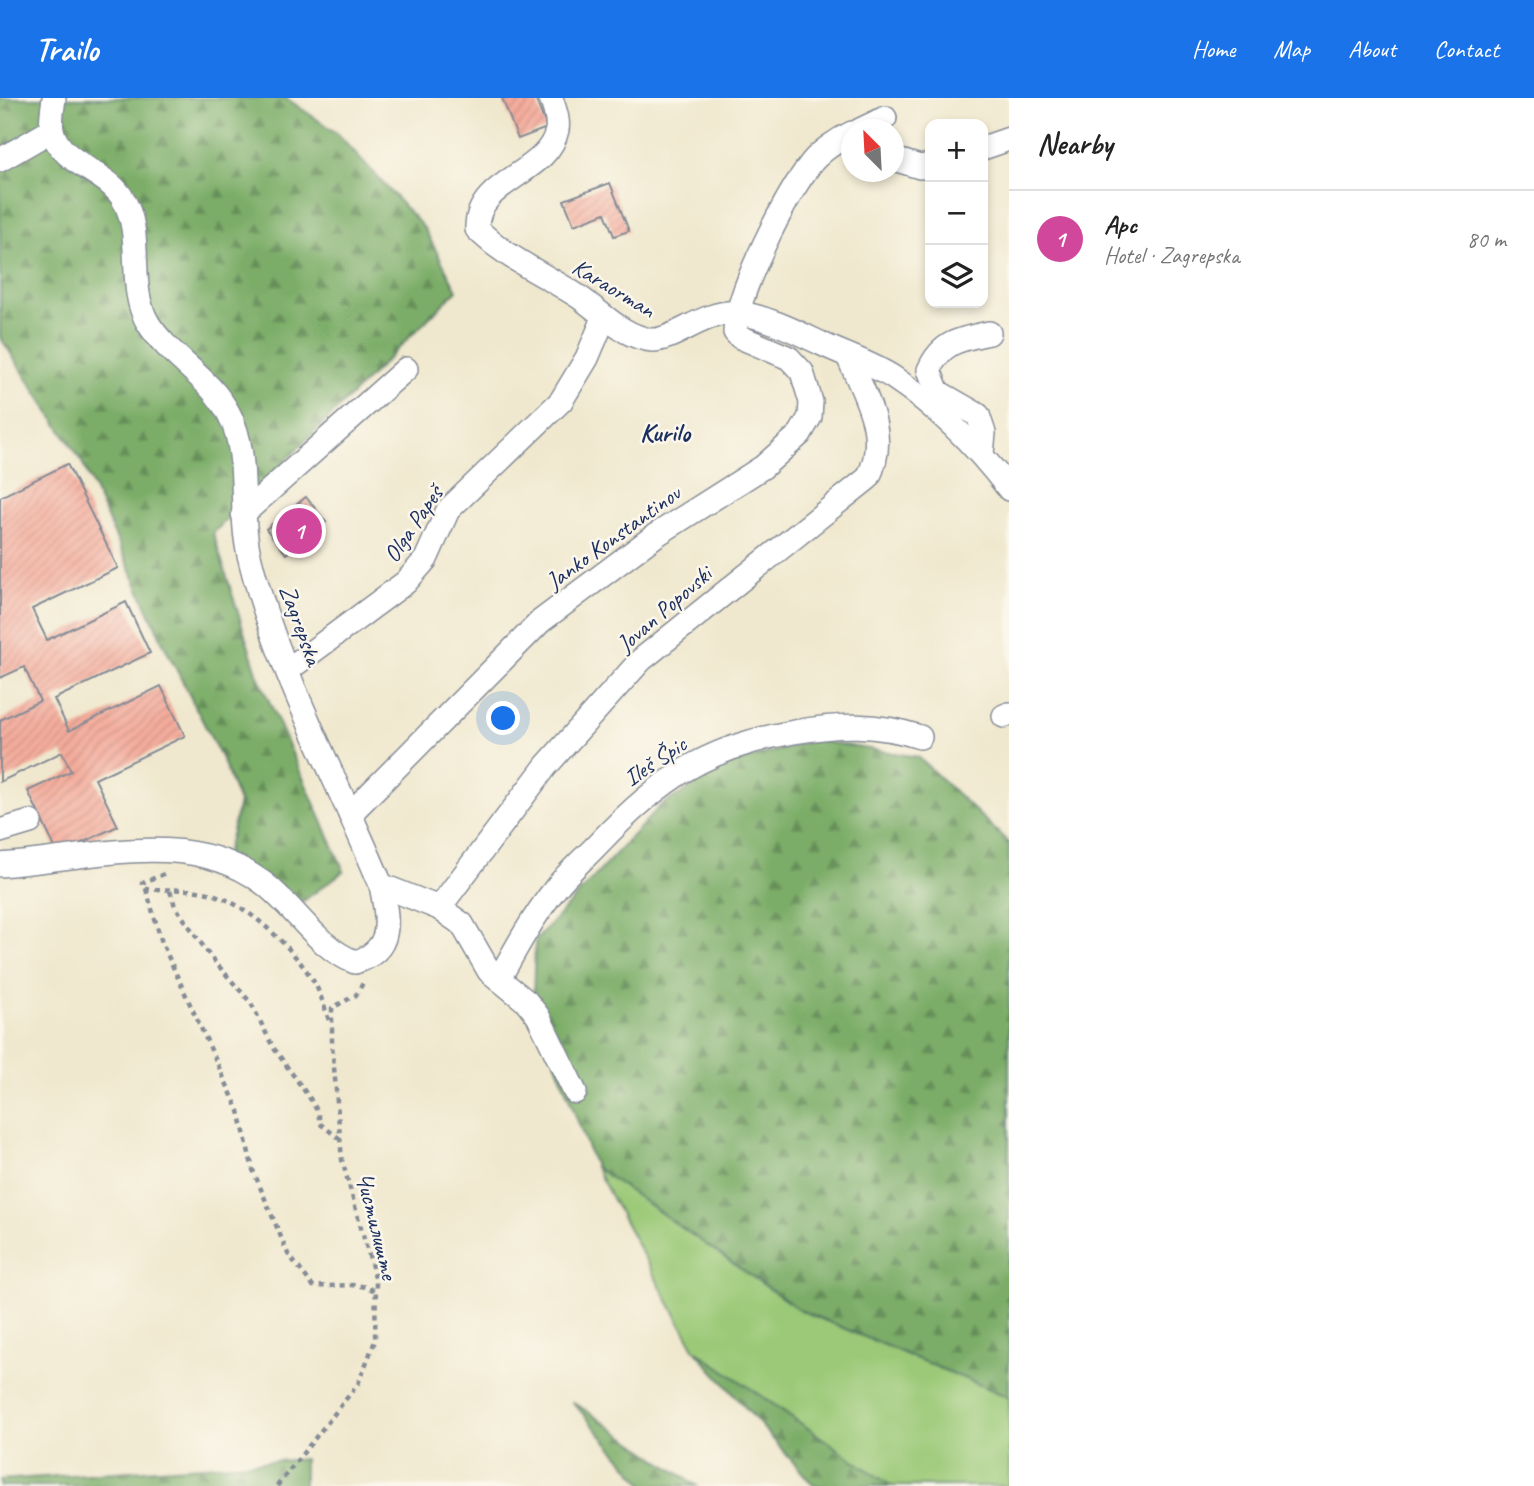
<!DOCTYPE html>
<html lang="en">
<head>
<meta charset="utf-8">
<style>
  :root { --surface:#fff; --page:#f2f2f2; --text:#222; --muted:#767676; --line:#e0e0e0; --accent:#1a73e8 }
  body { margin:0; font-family:Caveat,sans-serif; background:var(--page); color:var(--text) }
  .controls { position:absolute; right:21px; top:21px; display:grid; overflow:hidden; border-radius:14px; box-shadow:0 4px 10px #0003 }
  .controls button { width:63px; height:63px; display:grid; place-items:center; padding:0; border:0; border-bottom:2px solid var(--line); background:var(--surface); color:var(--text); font:35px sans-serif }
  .compass { position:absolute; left:841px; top:21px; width:63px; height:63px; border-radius:50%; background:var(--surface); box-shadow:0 4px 10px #0003; rotate:336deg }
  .you { position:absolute; left:504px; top:621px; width:24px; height:24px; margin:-18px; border:5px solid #fff; border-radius:50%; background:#1a73e8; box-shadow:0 0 0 10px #1a73e833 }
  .badge { display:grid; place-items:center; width:46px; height:46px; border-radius:50%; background:var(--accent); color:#fff; font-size:23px; font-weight:700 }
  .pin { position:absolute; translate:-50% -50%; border:4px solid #fff; box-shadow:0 2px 7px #0006 }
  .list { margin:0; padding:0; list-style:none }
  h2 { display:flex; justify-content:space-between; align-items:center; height:91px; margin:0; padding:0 28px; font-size:30px }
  h2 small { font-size:23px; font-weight:400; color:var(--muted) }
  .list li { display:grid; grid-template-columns:46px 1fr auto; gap:21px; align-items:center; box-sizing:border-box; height:98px; padding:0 28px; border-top:2px solid var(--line) }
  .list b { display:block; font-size:26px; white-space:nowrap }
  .list p { margin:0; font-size:23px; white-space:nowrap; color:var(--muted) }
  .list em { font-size:23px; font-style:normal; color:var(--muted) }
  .icon { flex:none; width:38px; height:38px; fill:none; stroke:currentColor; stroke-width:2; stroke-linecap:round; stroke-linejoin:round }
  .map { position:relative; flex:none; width:1009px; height:1388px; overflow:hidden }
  header { display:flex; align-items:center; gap:42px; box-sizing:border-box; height:98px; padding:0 35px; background:var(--accent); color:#fff }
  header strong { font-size:33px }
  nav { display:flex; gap:38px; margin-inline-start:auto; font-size:24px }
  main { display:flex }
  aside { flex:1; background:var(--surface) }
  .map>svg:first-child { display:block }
  .grass { fill:#9bc977; stroke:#5b7c6a; stroke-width:2 }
  .forest { fill:url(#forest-firs); stroke:#4c6e63; stroke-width:2 }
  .building { fill:url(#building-hatch) }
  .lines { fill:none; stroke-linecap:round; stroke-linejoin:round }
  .minor-casing { stroke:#868c96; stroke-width:26 }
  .path { stroke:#868c96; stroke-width:4.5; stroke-dasharray:5 5; stroke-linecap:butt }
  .minor { stroke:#fff; stroke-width:23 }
  .labels { text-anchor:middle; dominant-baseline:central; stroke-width:5; stroke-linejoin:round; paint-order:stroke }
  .street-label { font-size:24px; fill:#1b2f5e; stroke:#fbf7ec }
  .neighbourhood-label { font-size:26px; font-weight:bold; fill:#1b2f5e; stroke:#fbf7ec }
</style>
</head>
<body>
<header>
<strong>Trailo</strong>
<nav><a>Home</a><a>Map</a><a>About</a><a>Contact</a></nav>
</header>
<main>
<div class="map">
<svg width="1009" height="1388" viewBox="0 0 1009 1388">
  <defs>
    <pattern id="forest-firs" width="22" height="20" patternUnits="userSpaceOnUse" patternTransform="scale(1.75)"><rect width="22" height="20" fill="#7cad68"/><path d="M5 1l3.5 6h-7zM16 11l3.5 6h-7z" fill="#658d59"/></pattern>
    <pattern id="building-hatch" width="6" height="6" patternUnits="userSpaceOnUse" patternTransform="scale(1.75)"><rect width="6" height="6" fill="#f4ac9b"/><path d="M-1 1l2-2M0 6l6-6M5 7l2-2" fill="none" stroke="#d19488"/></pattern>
  </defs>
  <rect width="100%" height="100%" fill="#fbf7ec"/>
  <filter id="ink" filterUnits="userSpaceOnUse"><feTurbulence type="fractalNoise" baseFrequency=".0143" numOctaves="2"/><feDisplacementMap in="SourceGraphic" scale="14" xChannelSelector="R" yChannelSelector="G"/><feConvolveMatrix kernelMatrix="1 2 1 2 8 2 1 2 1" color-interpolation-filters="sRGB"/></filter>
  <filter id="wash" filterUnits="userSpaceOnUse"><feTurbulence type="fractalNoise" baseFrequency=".00686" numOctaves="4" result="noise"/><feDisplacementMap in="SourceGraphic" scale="28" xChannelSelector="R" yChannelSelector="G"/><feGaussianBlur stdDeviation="1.57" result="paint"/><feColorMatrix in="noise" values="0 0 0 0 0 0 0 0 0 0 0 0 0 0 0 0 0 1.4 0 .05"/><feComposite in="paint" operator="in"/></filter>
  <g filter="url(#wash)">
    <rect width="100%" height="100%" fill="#f0e8ce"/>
    <polygon class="grass" points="595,1069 800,1212 1009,1299 1009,1388 891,1388 695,1252"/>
    <g class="forest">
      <polygon points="0,0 286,0 338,36 424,130 457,192 213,435 258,578 344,773 299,806 224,764 239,705 223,663 164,547 82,364 0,239"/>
      <polygon points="814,642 918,659 1009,745 1009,1299 800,1212 595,1069 533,904 535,843 661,707 734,665"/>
      <polygon points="695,1252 891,1388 814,1388"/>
      <polygon points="572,1303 697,1388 645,1388"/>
      <polygon points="304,1361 304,1388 0,1388 0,1382"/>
    </g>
    <g id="blocks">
      <g class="building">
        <polygon points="502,0 535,0 547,30 518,41"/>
        <polygon points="610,85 629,133 614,138 605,115 574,127 564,102"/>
        <polygon points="67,366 118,470 32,511 47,542 126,504 150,555 54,601 69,633 161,588 185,638 95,681 118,728 58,756 28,693 71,673 62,654 0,684 0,622 40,603 24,569 0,580 0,399"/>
        <polygon points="306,399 326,424 286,456 266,431"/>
      </g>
    </g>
  </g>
  <g filter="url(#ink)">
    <use href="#blocks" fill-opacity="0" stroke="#868c96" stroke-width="2"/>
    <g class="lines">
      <defs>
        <g id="minor">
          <path d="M54 0C53 9 50 23 52 32 60 66 107 73 123 101 145 137 126 188 148 225 170 260 210 279 229 316 251 358 238 411 249 457 277 572 336 678 381 787L439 810 462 826 489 873 527 904 538 918 575 994"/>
          <path d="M551 0C554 10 559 21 557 32 548 77 476 81 477 131 507 161 544 176 579 199 600 213 624 240 652 242 675 243 704 212 737 215 766 218 797 234 822 246 845 257 873 266 894 280 939 310 976 348 1009 391"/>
          <polyline points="860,32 885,20"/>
          <polyline points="983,50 1009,41"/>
          <polyline points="894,61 920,69 930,67"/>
          <polyline points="0,62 52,32"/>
          <path d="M982 356 984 335 978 317 938 294 929 272C942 243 961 241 989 235"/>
          <polyline points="243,416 406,271"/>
          <polyline points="289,571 406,484 426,461 448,412 561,303 587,260 604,220"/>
          <polyline points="1004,618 1009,616"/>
          <path d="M350 716 541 523 656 437 763 369 800 336 810 319 811 304 802 274 789 260 740 239 735 234C737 193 786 97 812 64 821 53 839 41 852 35"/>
          <polyline points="0,733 30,724"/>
          <path d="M0 767C84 762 187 728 262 784 294 807 317 850 355 864 396 852 387 819 381 787"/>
          <path d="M439 810 546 668 641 562 868 380C890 337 865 299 848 258"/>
          <path d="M499 881C516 850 533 819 555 791 568 774 585 760 599 745 660 681 706 649 794 634 838 626 877 625 920 639"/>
        </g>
      </defs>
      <use href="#minor" class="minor-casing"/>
      <g class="path">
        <path d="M164 776 142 785 146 791C167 792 192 790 212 796 250 808 293 850 314 884 321 896 325 912 330 925"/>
        <path d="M146 791 162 845 239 1013 253 1072 288 1156 313 1188C335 1190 356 1182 375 1193"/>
        <polyline points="170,793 175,808 210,858 251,905 273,949 311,1002 319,1016 319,1025 340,1041"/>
        <polyline points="277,1388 358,1286 375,1243 376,1183 342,1062 332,946 332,910 356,897 363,885"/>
      </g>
      <use href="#minor" class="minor"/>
    </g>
  </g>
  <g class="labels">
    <g class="street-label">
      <text transform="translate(614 190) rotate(31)">Karaorman</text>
      <text transform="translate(413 426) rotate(-56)">Olga Papeš</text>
      <text transform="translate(613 439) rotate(-36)">Janko Konstantinov</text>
      <text transform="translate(664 511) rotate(-41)">Jovan Popovski</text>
      <text transform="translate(301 527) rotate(70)">Zagrepska</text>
      <text transform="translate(655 663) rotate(-34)">Ileš Špic</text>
      <text transform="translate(377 1128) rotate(76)">Чистилиште</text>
    </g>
    <g class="neighbourhood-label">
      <text x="665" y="334">Kurilo</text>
    </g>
  </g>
</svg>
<div class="controls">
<button>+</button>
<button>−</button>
<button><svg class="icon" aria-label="layers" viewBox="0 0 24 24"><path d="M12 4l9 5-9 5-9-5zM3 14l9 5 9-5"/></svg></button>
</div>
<svg class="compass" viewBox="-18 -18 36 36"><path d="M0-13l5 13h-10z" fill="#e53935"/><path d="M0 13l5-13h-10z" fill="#767676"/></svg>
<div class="you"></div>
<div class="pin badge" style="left:299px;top:433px;background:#d1479c">1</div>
</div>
<aside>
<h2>Nearby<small></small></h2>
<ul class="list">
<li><span class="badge" style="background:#d1479c">1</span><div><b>Арс</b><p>Hotel · Zagrepska</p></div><em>80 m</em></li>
</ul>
</aside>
</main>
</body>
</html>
